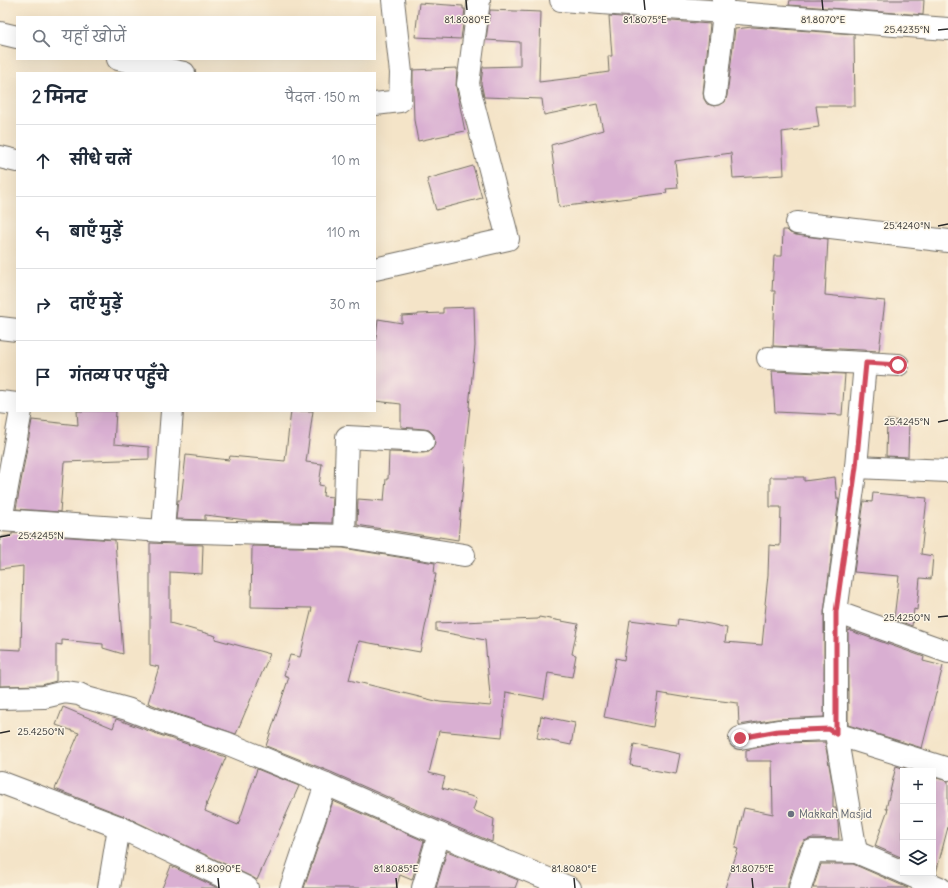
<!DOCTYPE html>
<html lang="hi">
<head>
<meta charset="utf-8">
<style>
  :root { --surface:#fff; --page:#f6f6f7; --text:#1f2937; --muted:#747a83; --line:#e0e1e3 }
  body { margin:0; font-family:Delius,"Playpen Sans Deva",sans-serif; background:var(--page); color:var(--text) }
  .controls { position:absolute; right:12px; bottom:12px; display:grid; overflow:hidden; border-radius:0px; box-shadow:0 4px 16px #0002 }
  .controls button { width:36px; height:36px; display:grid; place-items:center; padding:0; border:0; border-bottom:1px solid var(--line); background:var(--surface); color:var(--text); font:20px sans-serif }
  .stop { position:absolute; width:12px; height:12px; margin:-9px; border:3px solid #d1495b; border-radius:50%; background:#fff }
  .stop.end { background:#d1495b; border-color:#fff; box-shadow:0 1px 4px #0008 }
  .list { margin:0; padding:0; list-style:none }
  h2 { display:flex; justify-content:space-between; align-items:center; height:52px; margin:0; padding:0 16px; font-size:17px }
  h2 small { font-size:13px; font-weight:400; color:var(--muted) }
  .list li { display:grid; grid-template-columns:26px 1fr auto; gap:12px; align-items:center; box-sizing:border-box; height:72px; padding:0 16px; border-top:1px solid var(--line) }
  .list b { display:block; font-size:15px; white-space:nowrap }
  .list em { font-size:13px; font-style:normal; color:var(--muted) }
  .icon { flex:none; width:22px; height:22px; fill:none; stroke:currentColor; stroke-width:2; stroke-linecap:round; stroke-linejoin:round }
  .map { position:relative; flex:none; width:948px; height:888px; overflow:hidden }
  .search { position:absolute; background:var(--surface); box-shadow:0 4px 16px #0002; left:16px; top:16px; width:360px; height:44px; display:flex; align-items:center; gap:10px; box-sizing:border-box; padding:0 14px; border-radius:0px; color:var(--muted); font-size:15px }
  .panel { position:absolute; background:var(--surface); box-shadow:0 4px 16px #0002; left:16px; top:72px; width:360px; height:340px; border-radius:0px }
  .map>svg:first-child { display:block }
  .building { fill:#d9afd2 }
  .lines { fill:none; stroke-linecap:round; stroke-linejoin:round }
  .minor-casing { stroke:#716c62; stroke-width:24 }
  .minor { stroke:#fff; stroke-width:22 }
  .route { stroke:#d1495b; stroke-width:5 }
  .ticks { fill:none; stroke:#2b2b2b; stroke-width:1.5 }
  .worship-dot { fill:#6b7280; stroke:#fcf5e5; stroke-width:1.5 }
  .labels { text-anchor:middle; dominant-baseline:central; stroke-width:3; stroke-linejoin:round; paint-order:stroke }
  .worship-label { font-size:11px; fill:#5b616d; stroke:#fcf5e5; text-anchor:start }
  .ticks-label { font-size:10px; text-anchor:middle; fill:#2b2b2b; stroke:#fcf5e5; stroke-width:3; stroke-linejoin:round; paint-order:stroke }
</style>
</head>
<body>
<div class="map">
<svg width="948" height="888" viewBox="0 0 948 888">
  <rect width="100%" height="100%" fill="#fcf5e5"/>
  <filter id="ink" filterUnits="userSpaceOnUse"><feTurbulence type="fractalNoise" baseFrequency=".025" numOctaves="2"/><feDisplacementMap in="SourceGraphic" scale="8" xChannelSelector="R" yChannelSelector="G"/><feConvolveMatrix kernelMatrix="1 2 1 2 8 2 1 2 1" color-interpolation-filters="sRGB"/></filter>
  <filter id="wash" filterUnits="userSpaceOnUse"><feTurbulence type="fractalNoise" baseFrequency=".012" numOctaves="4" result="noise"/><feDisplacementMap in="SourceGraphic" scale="16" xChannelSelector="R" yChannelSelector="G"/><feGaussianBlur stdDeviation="0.9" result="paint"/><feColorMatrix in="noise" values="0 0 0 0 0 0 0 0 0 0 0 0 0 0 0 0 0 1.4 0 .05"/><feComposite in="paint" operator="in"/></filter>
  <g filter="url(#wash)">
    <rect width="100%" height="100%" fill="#f4e4c8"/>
    <g id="blocks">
      <g class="building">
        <polygon points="790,0 924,0 923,15 789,5"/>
        <polygon points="419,3 463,6 463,9 465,9 461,39 415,37"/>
        <polygon points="490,10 541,12 539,82 581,77 581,76 609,72 608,56 612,56 609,16 710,24 703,93 704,99 707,104 714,106 720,105 725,102 727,96 735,29 752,27 854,34 855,106 816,106 819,127 782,132 784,175 733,178 731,153 675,161 678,188 666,189 667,193 559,207 551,145 603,130 597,104 544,115 542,99 484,97 481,83 483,67 520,66 520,42 486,40"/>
        <polygon points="457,68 456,87 465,131 418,141 414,120 413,91 413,70"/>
        <polygon points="473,166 482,198 436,210 427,179"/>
        <polygon points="783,230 787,230 790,233 796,235 828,239 825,295 885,301 879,351 862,350 773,346 775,291 772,291 774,256 782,256"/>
        <polygon points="474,307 475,346 469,407 470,407 464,463 465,464 458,540 439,537 439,538 357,525 358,499 384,501 386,479 388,479 389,452 423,453 429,452 433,448 435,442 434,435 429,430 424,429 401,427 401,404 375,401 375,346 378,319 402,323 402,316 418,315 418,314 443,313 443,308"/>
        <polygon points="772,371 845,374 842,415 775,412"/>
        <polygon points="77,411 116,411 114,444 149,447 149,459 64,462 60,512 16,509 32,420 78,425"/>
        <polygon points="291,411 313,411 306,462 322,464 319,485 324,486 323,496 333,497 332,523 246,521 247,520 205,515 205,520 176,519 178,500 181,500 186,455 229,460 230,456 285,461"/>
        <polygon points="887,420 909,421 908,457 886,456"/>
        <polygon points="770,477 804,477 804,481 835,477 837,499 839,499 824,612 824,717 777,719 739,725 738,703 688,697 688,698 658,693 653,727 604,717 616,658 624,660 630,620 677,626 678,619 710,624 727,628 725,642 762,645 766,605 765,604 768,575 769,545 780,546 781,507 770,507"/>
        <polygon points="873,493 927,498 921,554 933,556 931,579 920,578 917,610 914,609 912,626 894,619 899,576 854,572 864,501 872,502"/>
        <polygon points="12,533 115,540 123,654 103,648 103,644 62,640 62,645 56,644 56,681 42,685 0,686 0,649 21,650 23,566 0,569 0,537 12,535"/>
        <polygon points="150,543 203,545 202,574 170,572 170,623 216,636 215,639 270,654 236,734 168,711 148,703 159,667 150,665"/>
        <polygon points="252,546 343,548 435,563 434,574 436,574 420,652 359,641 349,680 440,702 491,706 485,640 436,631 436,623 538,619 539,617 578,624 572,654 576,655 572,677 548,673 544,699 506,692 502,737 439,731 429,773 445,777 442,788 477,798 473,810 494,819 492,842 444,822 331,772 266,746 289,677 284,675 290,655 300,657 312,608 251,607"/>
        <polygon points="848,630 924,657 923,661 943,666 922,748 848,725"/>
        <polygon points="63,707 113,728 116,719 160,735 226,757 206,805 207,805 205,811 238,825 257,769 299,786 257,880 252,877 124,816 55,789 79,733 56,725"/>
        <polygon points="541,716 575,723 571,745 537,738"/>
        <polygon points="825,742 833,788 833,808 836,808 838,823 839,839 812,838 804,841 800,847 788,884 788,888 725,888 738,849 735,848 744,808 773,814 772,761 746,761 746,750 779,743"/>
        <polygon points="634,744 680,754 676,774 647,769 647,768 630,765"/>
        <polygon points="896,766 912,771 903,771 903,858 875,846 888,809 886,809"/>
        <polygon points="933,777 948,781 948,827 936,873 933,871"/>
        <polygon points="333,801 424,841 412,880 400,875 396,888 304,888"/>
        <polygon points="447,851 518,880 515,888 436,888"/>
        <polygon points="821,864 853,864 908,888 813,888"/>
        <polygon points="171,866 218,888 162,888"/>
      </g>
    </g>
  </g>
  <g filter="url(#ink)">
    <use href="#blocks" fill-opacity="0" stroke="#716c62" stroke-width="1"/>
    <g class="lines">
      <defs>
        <g id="minor">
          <polyline points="561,0 948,29"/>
          <polyline points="0,33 17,37"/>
          <polyline points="118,59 184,73"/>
          <polyline points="715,94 724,12 723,0"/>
          <polyline points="375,104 400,101 401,73 393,0"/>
          <polyline points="0,157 17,161"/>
          <polyline points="797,223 948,241"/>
          <polyline points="375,269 508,239 468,84 479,0"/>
          <polyline points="0,328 17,330"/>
          <polyline points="768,358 865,363"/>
          <polyline points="0,402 17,404"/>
          <polyline points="856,467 865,363 898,365"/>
          <polyline points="0,520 163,531 344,536 464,555"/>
          <polyline points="1,520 21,411"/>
          <polyline points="163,531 172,411"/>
          <polyline points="344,536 347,437 423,441"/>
          <polyline points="836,612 948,652"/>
          <polyline points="0,698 44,697 65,692 79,694 87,698 127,709 164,723 226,743 326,784 439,834 570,888"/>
          <polyline points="740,738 778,731 829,729 836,734 948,769"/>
          <polyline points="0,782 119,827 247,888"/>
          <polyline points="856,852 836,734 836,612 856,467 948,471"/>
          <polyline points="905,873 940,888"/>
          <polyline points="109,888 119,827"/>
          <polyline points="291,888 326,784"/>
          <polyline points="423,888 439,834"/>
          <polyline points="800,888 812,851 856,852 903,872"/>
        </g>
      </defs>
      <use href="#minor" class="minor-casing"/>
      <use href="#minor" class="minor"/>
    </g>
  </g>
  <g class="lines" filter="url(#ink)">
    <polyline class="route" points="740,738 778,731 829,729 836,734 836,612 856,467 866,363 898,365"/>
  </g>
  <path class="ticks" d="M466 0 467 10M644 0 645 10M822 0 823 10M938 30 948 29M938 226 948 224M938 422 948 420M0 537 10 535M938 617 948 616M0 733 10 731M218 878 219 888M396 878 397 888M574 878 575 888M752 878 753 888"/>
  <circle class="worship-dot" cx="791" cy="814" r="4"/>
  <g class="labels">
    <g class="worship-label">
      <text x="799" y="814">Makkah Masjid</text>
    </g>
  </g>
  <g class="ticks-label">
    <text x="467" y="23">81.8080°E</text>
    <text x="645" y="23">81.8075°E</text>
    <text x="823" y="23">81.8070°E</text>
    <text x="907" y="33">25.4235°N</text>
    <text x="907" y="229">25.4240°N</text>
    <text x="907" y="425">25.4245°N</text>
    <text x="41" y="539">25.4245°N</text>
    <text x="907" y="621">25.4250°N</text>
    <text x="41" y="735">25.4250°N</text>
    <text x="218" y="872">81.8090°E</text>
    <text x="396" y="872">81.8085°E</text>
    <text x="574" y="872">81.8080°E</text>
    <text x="752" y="872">81.8075°E</text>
  </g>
</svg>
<div class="controls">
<button>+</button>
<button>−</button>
<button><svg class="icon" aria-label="layers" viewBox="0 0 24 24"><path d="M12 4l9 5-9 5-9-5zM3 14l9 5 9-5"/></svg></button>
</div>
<div class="stop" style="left:898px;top:365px"></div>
<div class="stop end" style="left:740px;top:738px"></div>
<div class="search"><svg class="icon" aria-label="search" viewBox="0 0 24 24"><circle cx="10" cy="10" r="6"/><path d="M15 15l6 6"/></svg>यहाँ खोजें</div>
<section class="panel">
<h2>2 मिनट<small>पैदल · 150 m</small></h2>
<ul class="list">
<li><svg class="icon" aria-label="ahead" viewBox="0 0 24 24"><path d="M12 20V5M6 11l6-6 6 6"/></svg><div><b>सीधे चलें</b></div><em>10 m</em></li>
<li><svg class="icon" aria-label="left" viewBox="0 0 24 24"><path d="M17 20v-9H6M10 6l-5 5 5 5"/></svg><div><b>बाएँ मुड़ें</b></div><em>110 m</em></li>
<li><svg class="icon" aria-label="right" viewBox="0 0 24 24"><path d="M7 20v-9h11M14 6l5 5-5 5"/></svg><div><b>दाएँ मुड़ें</b></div><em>30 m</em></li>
<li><svg class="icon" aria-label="arrive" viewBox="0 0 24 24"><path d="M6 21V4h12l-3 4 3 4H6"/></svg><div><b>गंतव्य पर पहुँचे</b></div></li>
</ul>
</section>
</div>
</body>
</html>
